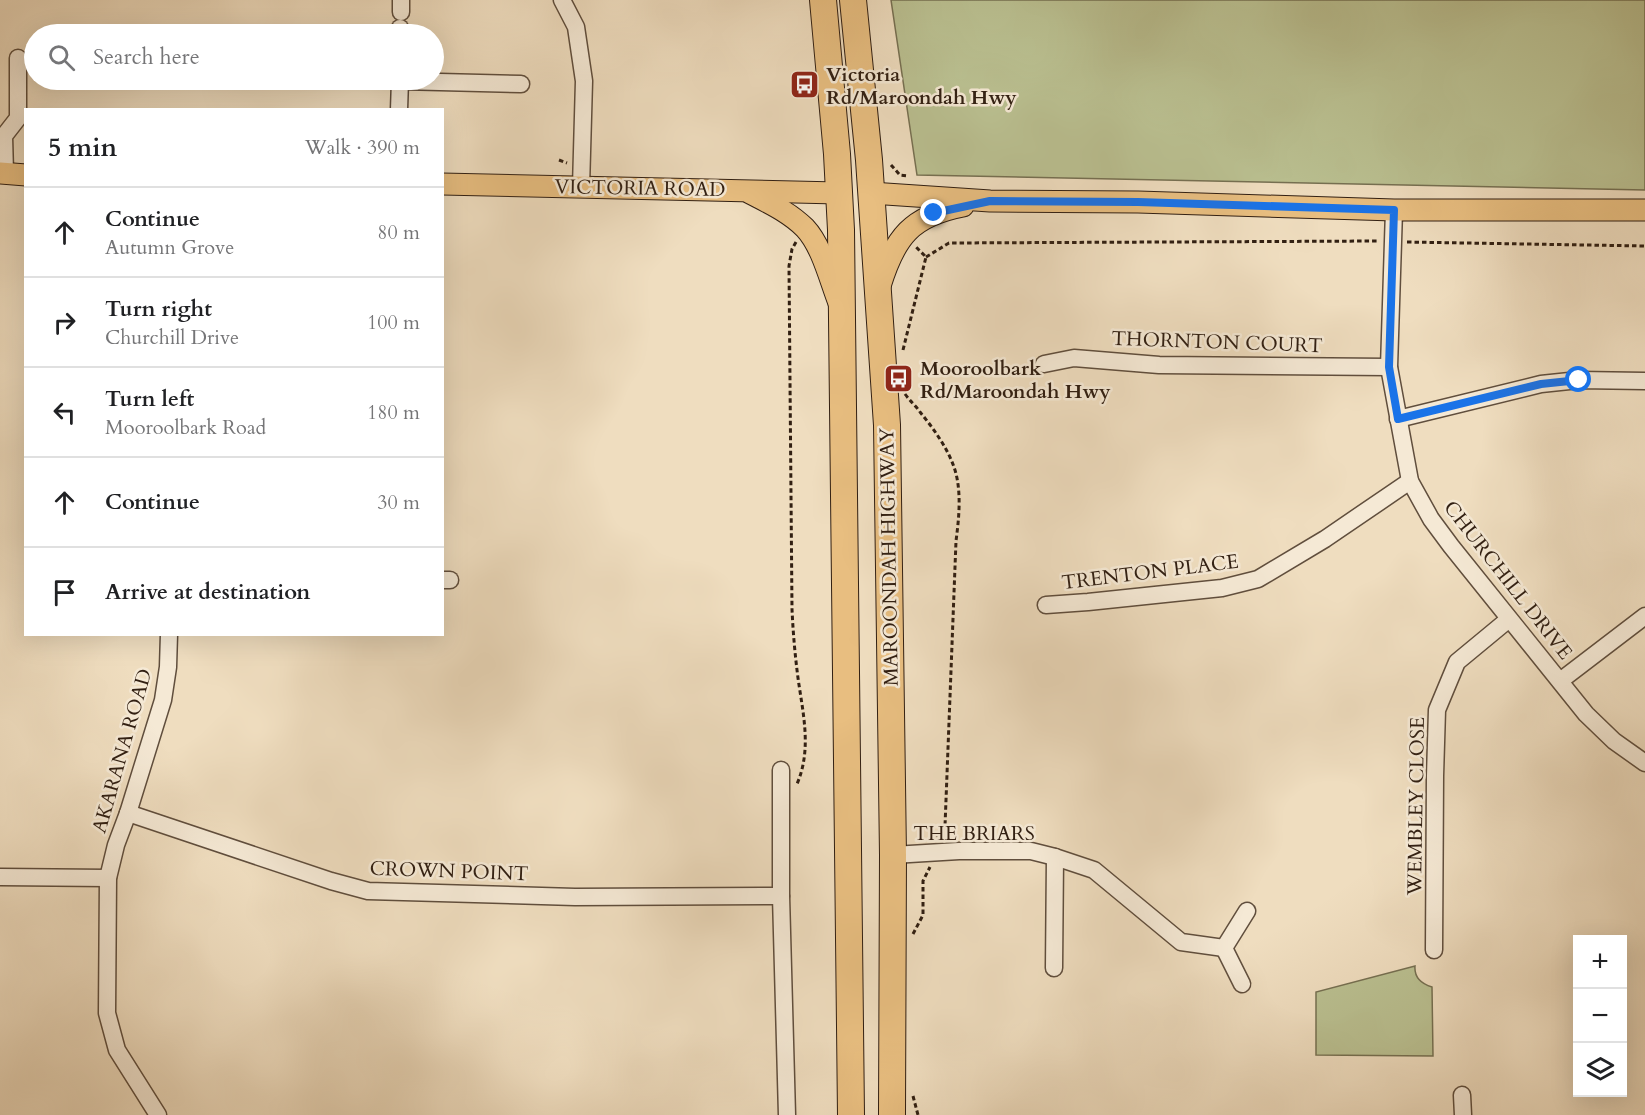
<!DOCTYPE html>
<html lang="en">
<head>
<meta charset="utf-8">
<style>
  :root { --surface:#fff; --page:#f2f2f2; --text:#202124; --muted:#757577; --line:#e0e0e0 }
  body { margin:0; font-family:Cardo,serif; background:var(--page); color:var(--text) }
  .controls { position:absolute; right:18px; bottom:18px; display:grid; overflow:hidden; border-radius:0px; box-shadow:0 6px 24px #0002 }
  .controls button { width:54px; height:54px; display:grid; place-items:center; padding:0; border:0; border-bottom:2px solid var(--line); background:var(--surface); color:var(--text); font:30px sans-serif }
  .stop { position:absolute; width:18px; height:18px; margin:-14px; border:4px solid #1a73e8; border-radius:50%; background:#fff }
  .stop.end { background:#1a73e8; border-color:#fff; box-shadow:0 2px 6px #0008 }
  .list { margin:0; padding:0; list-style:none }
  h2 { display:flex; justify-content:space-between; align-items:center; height:78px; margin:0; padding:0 24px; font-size:26px }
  h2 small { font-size:20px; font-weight:400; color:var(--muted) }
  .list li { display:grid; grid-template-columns:39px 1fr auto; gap:18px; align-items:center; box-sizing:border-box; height:90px; padding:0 24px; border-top:2px solid var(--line) }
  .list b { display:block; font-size:22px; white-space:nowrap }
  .list p { margin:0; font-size:20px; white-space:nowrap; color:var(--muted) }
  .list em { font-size:20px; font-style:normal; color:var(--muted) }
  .icon { flex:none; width:33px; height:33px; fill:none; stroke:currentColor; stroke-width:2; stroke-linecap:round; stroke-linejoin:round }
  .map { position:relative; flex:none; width:1645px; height:1115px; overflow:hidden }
  .search { position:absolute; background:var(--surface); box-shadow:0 6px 24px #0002; left:24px; top:24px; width:420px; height:66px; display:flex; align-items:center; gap:15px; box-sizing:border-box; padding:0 21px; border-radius:33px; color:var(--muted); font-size:22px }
  .panel { position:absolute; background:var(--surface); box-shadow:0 6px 24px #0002; left:24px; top:108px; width:420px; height:528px; border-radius:0px }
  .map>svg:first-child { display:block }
  .green { fill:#bac091; stroke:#767052; stroke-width:1.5 }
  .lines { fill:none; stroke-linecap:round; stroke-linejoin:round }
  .minor-casing { stroke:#604e3d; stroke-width:19 }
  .major-casing { stroke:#311f12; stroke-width:23 }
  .highway-casing { stroke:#311f12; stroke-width:28 }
  .path { stroke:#311f12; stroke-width:3; stroke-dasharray:4.5 3; stroke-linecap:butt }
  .minor { stroke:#f5e9d5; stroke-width:16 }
  .major { stroke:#e8be80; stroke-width:21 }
  .highway { stroke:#e8be80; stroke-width:26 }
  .route { stroke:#1a73e8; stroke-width:8 }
  .labels { text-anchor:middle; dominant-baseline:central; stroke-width:5; stroke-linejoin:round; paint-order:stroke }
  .poi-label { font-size:20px; font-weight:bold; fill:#311f12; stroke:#f5e9d5; text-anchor:start }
  .street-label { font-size:20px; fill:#311f12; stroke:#f5e9d5 }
</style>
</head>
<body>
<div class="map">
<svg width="1645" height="1115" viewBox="0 0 1645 1115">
  <rect width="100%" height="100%" fill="#efddbf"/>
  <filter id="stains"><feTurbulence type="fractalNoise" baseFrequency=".00333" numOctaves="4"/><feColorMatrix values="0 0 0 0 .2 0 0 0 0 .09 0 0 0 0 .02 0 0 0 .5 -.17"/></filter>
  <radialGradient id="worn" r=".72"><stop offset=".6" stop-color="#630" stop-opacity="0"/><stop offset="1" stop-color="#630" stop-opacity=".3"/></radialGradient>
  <g class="green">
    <polygon points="891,0 1645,0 1645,190 917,175"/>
    <path d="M1415 966C1414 978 1422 984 1432 987L1433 1056 1316 1055V992Z"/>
  </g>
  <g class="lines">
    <defs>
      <g id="minor">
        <polyline points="562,0 576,27 584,81 581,187"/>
        <polyline points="401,12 401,0"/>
        <polyline points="400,34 400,28"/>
        <polyline points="400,81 521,84"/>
        <polyline points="399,110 400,80"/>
        <polyline points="5,173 4,136 18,118 18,58"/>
        <polyline points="1394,210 1389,367 1410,481 1431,519 1451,546 1586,714 1614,741 1645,763"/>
        <polyline points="1044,364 1074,358 1159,365 1389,367"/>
        <polyline points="1398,419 1541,384 1579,380 1645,381"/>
        <polyline points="442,580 450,580"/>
        <polyline points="1046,605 1088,602 1222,588 1258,579 1325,539 1410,481"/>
        <polyline points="1560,681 1645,616"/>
        <polyline points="781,770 781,896 787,1115"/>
        <polyline points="128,813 331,881 368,891 575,897 781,896"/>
        <polyline points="893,855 959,851 1031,851 1055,857 1094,870 1181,942 1224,948 1247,911"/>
        <polyline points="0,877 108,878"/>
        <polyline points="1224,948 1242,984"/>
        <polyline points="1434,950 1435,776 1437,710 1457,662 1509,619"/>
        <polyline points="1054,968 1055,857"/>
        <polyline points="1462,1095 1463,1115"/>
        <polyline points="158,1115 117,1050 107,1013 108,878 116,845 128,813 163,700 168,667 169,634"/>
      </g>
      <g id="major">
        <polyline points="0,173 26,175"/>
        <polyline points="442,184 838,193"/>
        <path d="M750 193C769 203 789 212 805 228 822 246 830 280 839 303"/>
        <polyline points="871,193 990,201 1138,202 1394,210 1645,210"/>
        <path d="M880 286C895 237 911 216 963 206"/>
      </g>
      <g id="highway">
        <polyline points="823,0 837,154 841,230 851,1115"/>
        <polyline points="853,0 869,160 887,425 893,855 892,1115"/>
      </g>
    </defs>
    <use href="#minor" class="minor-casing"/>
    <use href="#major" class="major-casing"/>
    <use href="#highway" class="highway-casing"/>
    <g class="path">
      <polyline points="559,160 567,163"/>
      <polyline points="891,165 900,175 909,176"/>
      <path d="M796 242 792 249 789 266 792 609C793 632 795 655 798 678 803 714 812 749 797 784"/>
      <polyline points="1407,242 1645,246"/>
      <polyline points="926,257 949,243 1379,241"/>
      <polyline points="903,350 926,257 916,247"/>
      <path d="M905 394C910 401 916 406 920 412 933 428 947 447 954 467 962 490 959 518 956 541L945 826 934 838"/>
      <polyline points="913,934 923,915 923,881 930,867"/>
      <polyline points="913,1096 918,1115"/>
    </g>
    <use href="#minor" class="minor"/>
    <use href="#major" class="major"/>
    <use href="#highway" class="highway"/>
  </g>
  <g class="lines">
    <polyline class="route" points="934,213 990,201 1138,202 1394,210 1389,367 1398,419 1541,384 1579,380"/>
  </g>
  <defs>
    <symbol id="bus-square" viewBox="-11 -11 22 22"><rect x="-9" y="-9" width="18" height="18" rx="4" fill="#8f2418" stroke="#f5e9d5"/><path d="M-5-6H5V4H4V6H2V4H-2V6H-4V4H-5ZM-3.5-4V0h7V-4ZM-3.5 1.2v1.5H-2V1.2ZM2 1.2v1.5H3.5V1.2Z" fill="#fff"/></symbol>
  </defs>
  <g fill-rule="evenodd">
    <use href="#bus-square" x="788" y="68" width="33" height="33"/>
    <use href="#bus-square" x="882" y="362" width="33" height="33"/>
  </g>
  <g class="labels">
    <g class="poi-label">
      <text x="826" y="74">Victoria<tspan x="826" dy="23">Rd/Maroondah Hwy</tspan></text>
      <text x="920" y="368">Mooroolbark<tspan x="920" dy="23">Rd/Maroondah Hwy</tspan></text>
    </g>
    <g class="street-label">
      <text transform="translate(640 188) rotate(1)">VICTORIA ROAD</text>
      <text transform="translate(1217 342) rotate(2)">THORNTON COURT</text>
      <text transform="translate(889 557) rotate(-91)">MAROONDAH HIGHWAY</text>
      <text transform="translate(1150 572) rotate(-7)">TRENTON PLACE</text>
      <text transform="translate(1508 580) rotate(52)">CHURCHILL DRIVE</text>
      <text transform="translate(122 751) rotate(-74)">AKARANA ROAD</text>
      <text transform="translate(1416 806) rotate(-89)">WEMBLEY CLOSE</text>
      <text x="974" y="833">THE BRIARS</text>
      <text transform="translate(449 871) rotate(2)">CROWN POINT</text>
    </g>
  </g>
  <rect width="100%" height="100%" filter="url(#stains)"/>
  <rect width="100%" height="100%" fill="url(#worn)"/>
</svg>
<div class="controls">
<button>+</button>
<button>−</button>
<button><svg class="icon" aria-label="layers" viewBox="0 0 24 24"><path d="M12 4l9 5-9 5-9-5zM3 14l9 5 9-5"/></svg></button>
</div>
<div class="stop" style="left:1579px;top:380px"></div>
<div class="stop end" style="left:934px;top:213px"></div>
<div class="search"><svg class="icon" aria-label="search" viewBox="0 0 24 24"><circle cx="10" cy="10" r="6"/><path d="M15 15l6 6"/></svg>Search here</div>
<section class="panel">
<h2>5 min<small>Walk · 390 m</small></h2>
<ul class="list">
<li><svg class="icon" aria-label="ahead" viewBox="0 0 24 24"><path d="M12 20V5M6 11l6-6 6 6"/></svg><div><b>Continue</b><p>Autumn Grove</p></div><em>80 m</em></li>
<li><svg class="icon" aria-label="right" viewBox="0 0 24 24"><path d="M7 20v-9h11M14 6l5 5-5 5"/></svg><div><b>Turn right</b><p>Churchill Drive</p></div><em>100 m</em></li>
<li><svg class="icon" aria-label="left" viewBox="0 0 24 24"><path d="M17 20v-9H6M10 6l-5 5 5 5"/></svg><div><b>Turn left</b><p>Mooroolbark Road</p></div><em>180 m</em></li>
<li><svg class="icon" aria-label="ahead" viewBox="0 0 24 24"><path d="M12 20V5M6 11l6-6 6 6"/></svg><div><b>Continue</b></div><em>30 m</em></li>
<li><svg class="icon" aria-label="arrive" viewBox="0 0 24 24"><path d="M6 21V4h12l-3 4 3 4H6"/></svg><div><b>Arrive at destination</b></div></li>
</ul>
</section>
</div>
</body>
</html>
